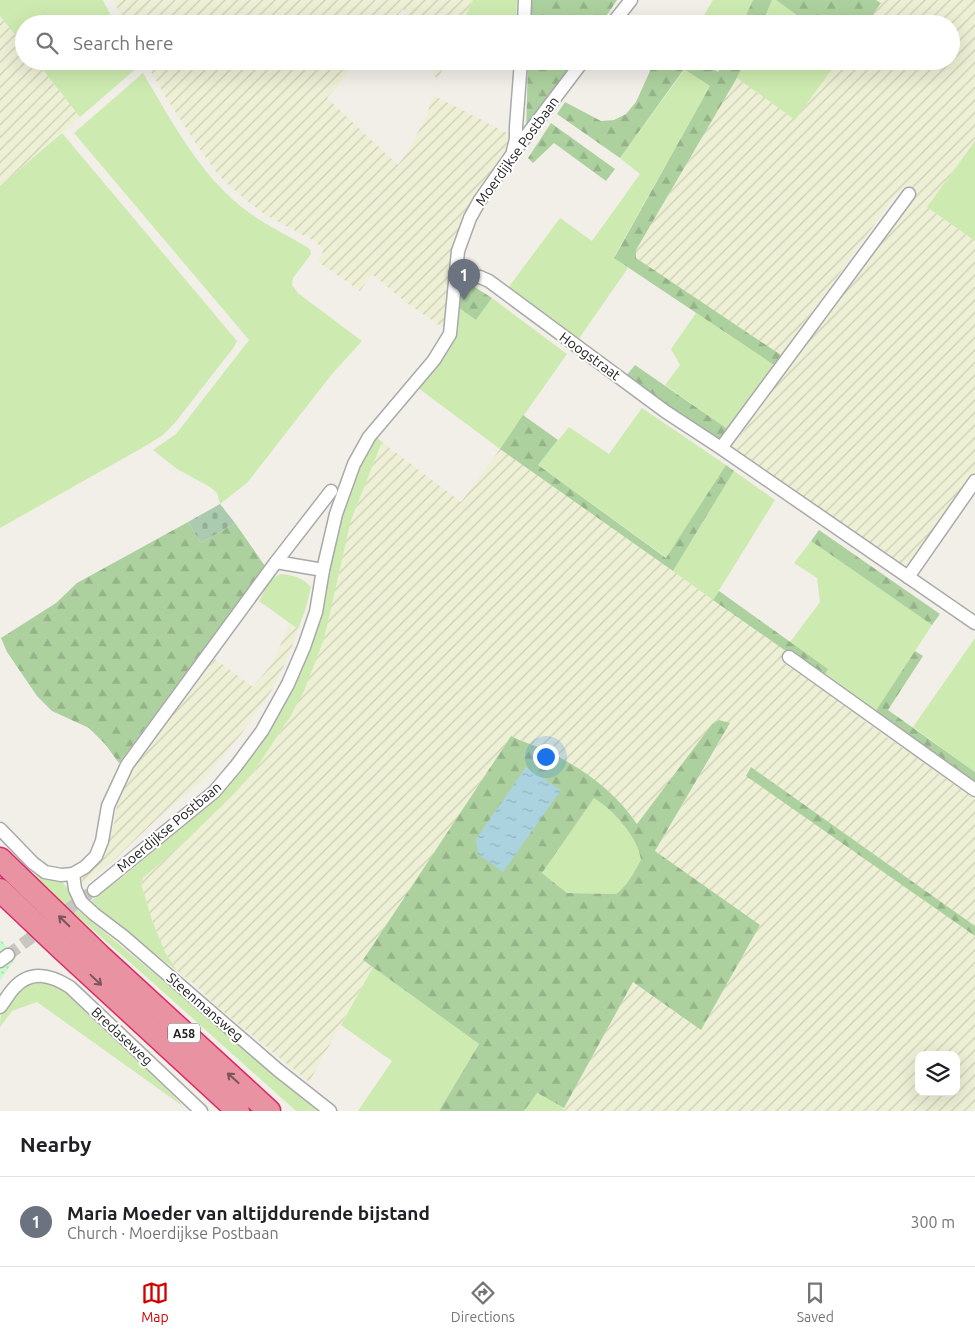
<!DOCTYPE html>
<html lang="en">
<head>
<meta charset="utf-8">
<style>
  :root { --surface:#fff; --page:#f6f6f6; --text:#202124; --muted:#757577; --line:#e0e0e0; --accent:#d40000 }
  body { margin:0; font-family:Ubuntu,sans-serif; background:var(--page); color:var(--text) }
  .controls { position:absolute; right:15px; bottom:15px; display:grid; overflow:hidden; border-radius:10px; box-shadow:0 5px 20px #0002 }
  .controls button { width:45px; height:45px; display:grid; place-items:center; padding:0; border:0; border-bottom:1px solid var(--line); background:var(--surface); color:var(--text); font:25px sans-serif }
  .you { position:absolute; left:545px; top:756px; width:18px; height:18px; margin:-12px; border:4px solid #fff; border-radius:50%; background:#1a73e8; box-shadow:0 0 0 8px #1a73e833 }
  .badge { display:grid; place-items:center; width:32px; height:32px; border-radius:50%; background:var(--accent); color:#fff; font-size:16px; font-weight:700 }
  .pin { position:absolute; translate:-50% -41px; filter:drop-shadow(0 1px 2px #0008) }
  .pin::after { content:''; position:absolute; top:26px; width:18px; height:15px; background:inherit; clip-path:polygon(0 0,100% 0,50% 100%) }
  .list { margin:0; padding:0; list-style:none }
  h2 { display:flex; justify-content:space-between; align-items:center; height:65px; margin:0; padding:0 20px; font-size:21px }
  h2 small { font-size:16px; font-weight:400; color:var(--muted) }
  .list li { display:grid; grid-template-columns:32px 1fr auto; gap:15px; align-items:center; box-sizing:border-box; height:90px; padding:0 20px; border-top:1px solid var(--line) }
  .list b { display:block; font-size:19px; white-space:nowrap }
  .list p { margin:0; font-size:16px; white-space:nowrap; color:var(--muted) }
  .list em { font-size:16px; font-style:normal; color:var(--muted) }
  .icon { flex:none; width:28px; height:28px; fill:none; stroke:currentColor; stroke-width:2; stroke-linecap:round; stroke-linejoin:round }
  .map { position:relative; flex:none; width:975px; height:1111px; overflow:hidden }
  .search { position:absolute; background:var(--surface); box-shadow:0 5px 20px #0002; left:15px; right:15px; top:15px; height:55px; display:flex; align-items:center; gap:12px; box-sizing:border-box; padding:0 18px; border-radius:28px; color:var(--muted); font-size:19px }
  .sheet { height:155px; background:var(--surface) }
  nav { display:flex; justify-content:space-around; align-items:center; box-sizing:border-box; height:70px; border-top:1px solid var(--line); background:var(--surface); font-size:14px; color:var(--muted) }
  nav a { display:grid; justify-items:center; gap:2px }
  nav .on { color:var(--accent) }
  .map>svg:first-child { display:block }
  .farmland { fill:url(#farmland-furrows); fill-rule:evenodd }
  .grass { fill:#cdebb0 }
  .forest { fill:url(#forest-firs); fill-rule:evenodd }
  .cemetery { fill:url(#cemetery-stones) }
  .park { fill:url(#park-dots) }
  .water { fill:url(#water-ripples) }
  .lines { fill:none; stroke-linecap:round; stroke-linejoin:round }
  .street-tunnel { stroke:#c8c6c1; stroke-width:12; stroke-dasharray:12 6; stroke-linecap:butt }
  .street-casing { stroke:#a9a9a9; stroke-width:15 }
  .highway-casing { stroke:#dc2a67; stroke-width:25 }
  .street { stroke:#fff; stroke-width:12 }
  .highway { stroke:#e892a2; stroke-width:22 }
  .oneway { stroke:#7b545c }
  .labels { text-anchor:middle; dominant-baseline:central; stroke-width:4; stroke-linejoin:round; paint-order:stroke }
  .shield { fill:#fff; stroke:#646464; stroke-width:1 }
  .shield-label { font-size:12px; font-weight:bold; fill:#222 }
  .street-label { font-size:14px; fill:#222; stroke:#fff }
</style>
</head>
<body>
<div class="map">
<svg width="975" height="1111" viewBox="0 0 975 1111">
  <defs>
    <pattern id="farmland-furrows" width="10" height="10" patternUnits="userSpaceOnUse" patternTransform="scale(1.25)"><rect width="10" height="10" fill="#eef0d5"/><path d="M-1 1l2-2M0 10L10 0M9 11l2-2" fill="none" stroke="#ccceb7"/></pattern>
    <pattern id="forest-firs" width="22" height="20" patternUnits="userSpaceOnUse" patternTransform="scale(1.25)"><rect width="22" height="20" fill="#add19e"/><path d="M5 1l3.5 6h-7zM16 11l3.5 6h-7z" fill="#95b388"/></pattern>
    <pattern id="cemetery-stones" width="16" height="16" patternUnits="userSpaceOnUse" patternTransform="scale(1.25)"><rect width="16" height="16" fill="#aacbaf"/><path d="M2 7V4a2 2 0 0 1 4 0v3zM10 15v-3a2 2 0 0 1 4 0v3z" fill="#92ae96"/></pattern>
    <pattern id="park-dots" width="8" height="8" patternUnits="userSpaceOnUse" patternTransform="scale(1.25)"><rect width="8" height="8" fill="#c8facc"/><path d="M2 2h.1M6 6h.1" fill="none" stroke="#acd6af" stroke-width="1.8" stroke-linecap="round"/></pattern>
    <pattern id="water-ripples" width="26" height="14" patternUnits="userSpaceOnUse" patternTransform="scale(1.25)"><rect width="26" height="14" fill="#aad3df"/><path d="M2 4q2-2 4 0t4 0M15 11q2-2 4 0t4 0" fill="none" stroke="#92b5bf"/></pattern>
  </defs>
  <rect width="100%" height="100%" fill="#f2efe9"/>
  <g class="farmland">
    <polygon points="113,0 473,0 462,24 410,24 403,9 390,24 125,24"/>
    <polygon points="876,0 975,0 975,141 927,207 975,241 975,474 910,572 731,449 910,198 897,193 781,355 636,259 636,250 737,78 795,119 838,61 951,61 951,24 866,24 881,3"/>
    <polygon points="0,16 24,46 24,61 36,61 80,117 0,186"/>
    <polygon points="145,61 358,61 327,98 398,165 408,151 426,117 433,95 509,134 507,150 501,166 466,220 445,322 443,328 407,303 372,274 360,291 317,261 321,256 324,249 314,241 264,214 246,200 218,175 197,145 165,96"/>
    <polygon points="428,61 446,61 437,81 430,64"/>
    <path d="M382 442 461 502 500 449 788 652 784 659 864 721 975 799V926L751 767 747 776 975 936V1111H562L633 982 701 1030 759 925 655 851 730 724 719 720 712 724 637 824 630 813 570 764 545 750 511 736 364 960 373 967 309 1082 220 1009 193 983 177 971 165 952 153 923 141 884 143 878 235 793 255 770 290 717 304 691 313 667 337 582 351 520ZM919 1055H956V1092H919Z"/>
    <polygon points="290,623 298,629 289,655 272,690 242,733 205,778 157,819 111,863 81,887 83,877 86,872 103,855 114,824 117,805 122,790 132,773 138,760 215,659 253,687 272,664"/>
  </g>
  <g class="grass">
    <polygon points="0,0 103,0 115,24 24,24 24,46 0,16"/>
    <polygon points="473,0 517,0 516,24 462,24"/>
    <polygon points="713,0 753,0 742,24 699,24"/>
    <polygon points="772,0 776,0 809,24 762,24"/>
    <polygon points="36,61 136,61 139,66 80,117"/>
    <polygon points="746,61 802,61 807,68 820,64 819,61 838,61 795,120 737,78"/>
    <polygon points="685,69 710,86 614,257 628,268 578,340 508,288 560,218 592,241 640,174 620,158"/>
    <path d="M143 73C173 123 200 176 248 212 267 226 290 236 310 249L311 254 293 278 292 285 298 293 362 341 332 374 247 483 220 504 217 493 210 487 177 469 153 450 176 434 249 340 74 133Z"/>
    <polygon points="62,133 237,341 234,347 174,424 163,435 142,448 0,528 0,186"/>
    <polygon points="975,141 975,241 927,207"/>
    <polygon points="492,298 567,354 500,449 414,385 457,320 459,308 476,320"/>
    <polygon points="696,313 774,365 729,430 665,385 680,365 671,349"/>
    <polygon points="642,408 726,465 667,558 538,465 569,427 609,454"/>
    <polygon points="375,436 382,442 351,520 324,639 304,691 290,717 255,770 235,793 189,838 143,878 141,884 153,923 165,952 177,971 90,902 130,871 198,813 259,748 281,708 351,486"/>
    <polygon points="734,471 775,500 713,600 673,571"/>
    <polygon points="811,541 932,625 873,715 823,677 828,669 790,642 820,602 817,578 794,563"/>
    <path d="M281 574C294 575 303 578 311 587L306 608 298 629 259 601C268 588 264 581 281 574Z"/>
    <polygon points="975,638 975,772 913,727"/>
    <path d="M594 797C614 813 637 834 641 860 634 872 627 886 616 894L567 893 542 873Z"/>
    <path d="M33 875C46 877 65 878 70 893 73 900 74 905 79 911L179 994 204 1016 249 1051 318 1111H296L151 981 61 902Z"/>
    <polygon points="373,967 479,1044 439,1111 358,1111 392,1061 341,1025"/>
    <path d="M37 980 58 986 172 1094 184 1107 37 1002 12 1011 0 1027C0 1000 15 991 37 980Z"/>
    <polygon points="536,1093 564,1108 562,1111 524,1111"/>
  </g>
  <g class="forest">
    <polygon points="531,0 617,0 601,24 529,24"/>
    <polygon points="753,0 772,0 762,24 742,24"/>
    <polygon points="776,0 876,0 881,3 866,24 809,24"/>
    <polygon points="528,61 575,61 526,133"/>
    <polygon points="649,61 702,61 718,72 724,61 746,61 734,83 636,250 636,258 781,355 774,365 614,258 710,86 684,69 620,158 557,114 565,102 601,121 614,120 626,114 636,102 650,71"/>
    <polygon points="551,123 615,169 606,181 554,143 533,163 528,158"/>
    <polygon points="473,286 492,298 476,320 459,308 463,287"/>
    <polygon points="635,365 729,430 720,442 626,376"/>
    <polygon points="523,415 558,440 538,465 666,558 726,465 734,471 673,571 500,449"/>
    <polygon points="188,522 201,543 235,523 265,566 119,763 105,744 89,728 52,711 37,696 7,652 1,638 56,603 77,583"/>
    <polygon points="819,530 940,614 932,625 811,541"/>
    <polygon points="719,591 828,669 823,677 713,600"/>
    <polygon points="915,651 923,656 888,710 975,772 975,786 873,715"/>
    <path d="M719 720 730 723 655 851 760 925 701 1030 633 982 564 1108 537 1093 524 1111H439L479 1044 363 960 511 736C522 742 535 745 547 751 582 768 615 791 637 824L712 724ZM594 798C613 810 638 837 641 860 634 872 627 886 616 894L567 893 542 873Z"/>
    <polygon points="751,767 975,926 975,936 746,776"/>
  </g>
  <polygon class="cemetery" points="220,504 235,523 201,543 188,522"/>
  <polygon class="park" points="0,939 16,957 0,981"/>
  <polygon class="water" points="526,767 561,790 503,872 478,854 476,839"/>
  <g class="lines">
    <polyline class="street-tunnel" points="8,955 94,890"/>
    <defs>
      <g id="street">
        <polyline points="524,24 525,0"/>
        <polyline points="612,24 631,0"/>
        <polyline points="513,151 516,139 516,127 521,61"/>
        <polyline points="456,276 480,277 489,281 666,412 721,448 975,623"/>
        <polyline points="721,448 909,194"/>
        <polyline points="276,562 323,570"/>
        <polyline points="908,577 975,481"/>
        <polyline points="789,657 975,790"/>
        <polyline points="0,829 33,863 45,872 61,875 73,874 85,867 96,856 102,841 108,806 127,765 276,562 331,491"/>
        <polyline points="73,874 75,889 81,902 94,914 123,936 278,1070 330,1111"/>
        <polyline points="94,890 214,792 236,766 262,731 288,684 304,647 316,612 323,570 336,514 354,464 369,437 434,360 450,334 458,251 470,218 480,200 511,156 583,61"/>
        <polyline points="0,961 8,955"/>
        <path d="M0 1007C5 1001 9 993 14 988 31 969 51 975 70 987L201 1111"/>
      </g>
      <g id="highway">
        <polyline points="0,859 99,955 269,1111"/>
        <polyline points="0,890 60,947 238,1111"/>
      </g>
    </defs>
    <use href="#street" class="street-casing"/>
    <use href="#highway" class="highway-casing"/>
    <use href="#street" class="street"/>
    <use href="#highway" class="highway"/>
  </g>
  <defs><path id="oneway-shaft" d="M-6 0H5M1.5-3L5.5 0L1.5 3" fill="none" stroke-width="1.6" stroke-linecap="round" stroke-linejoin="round" transform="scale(1.25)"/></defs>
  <g class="oneway">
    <use href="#oneway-shaft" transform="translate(64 921) rotate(-136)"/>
    <use href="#oneway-shaft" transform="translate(96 980) rotate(43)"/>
    <use href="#oneway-shaft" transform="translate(233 1078) rotate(-138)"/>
  </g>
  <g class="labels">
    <rect class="shield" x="168" y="1023.5" width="32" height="19" rx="4"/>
    <g class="shield-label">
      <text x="184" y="1033">A58</text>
    </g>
    <g class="street-label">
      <text transform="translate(517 151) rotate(-54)">Moerdijkse Postbaan</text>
      <text transform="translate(590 356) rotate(36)">Hoogstraat</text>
      <text transform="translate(169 827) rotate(-40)">Moerdijkse Postbaan</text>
      <text transform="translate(205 1007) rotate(41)">Steenmansweg</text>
      <text transform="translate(122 1036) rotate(43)">Bredaseweg</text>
    </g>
  </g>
</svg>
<div class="controls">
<button><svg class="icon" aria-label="layers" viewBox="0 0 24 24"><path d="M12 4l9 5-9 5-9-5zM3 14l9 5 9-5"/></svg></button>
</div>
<div class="you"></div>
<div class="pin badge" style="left:464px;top:300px;background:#6b7280">1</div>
<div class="search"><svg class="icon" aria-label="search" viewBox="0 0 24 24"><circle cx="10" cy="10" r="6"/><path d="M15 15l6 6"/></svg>Search here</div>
</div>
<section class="sheet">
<h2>Nearby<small></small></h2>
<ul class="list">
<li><span class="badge" style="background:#6b7280">1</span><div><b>Maria Moeder van altijddurende bijstand</b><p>Church · Moerdijkse Postbaan</p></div><em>300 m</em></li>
</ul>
</section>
<nav>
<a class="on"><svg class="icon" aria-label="map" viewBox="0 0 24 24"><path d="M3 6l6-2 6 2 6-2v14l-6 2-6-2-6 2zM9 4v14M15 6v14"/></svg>Map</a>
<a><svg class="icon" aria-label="directions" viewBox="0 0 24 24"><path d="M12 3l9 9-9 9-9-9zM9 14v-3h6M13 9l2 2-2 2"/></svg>Directions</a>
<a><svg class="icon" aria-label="saved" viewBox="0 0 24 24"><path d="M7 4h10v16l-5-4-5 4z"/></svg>Saved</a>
</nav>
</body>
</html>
